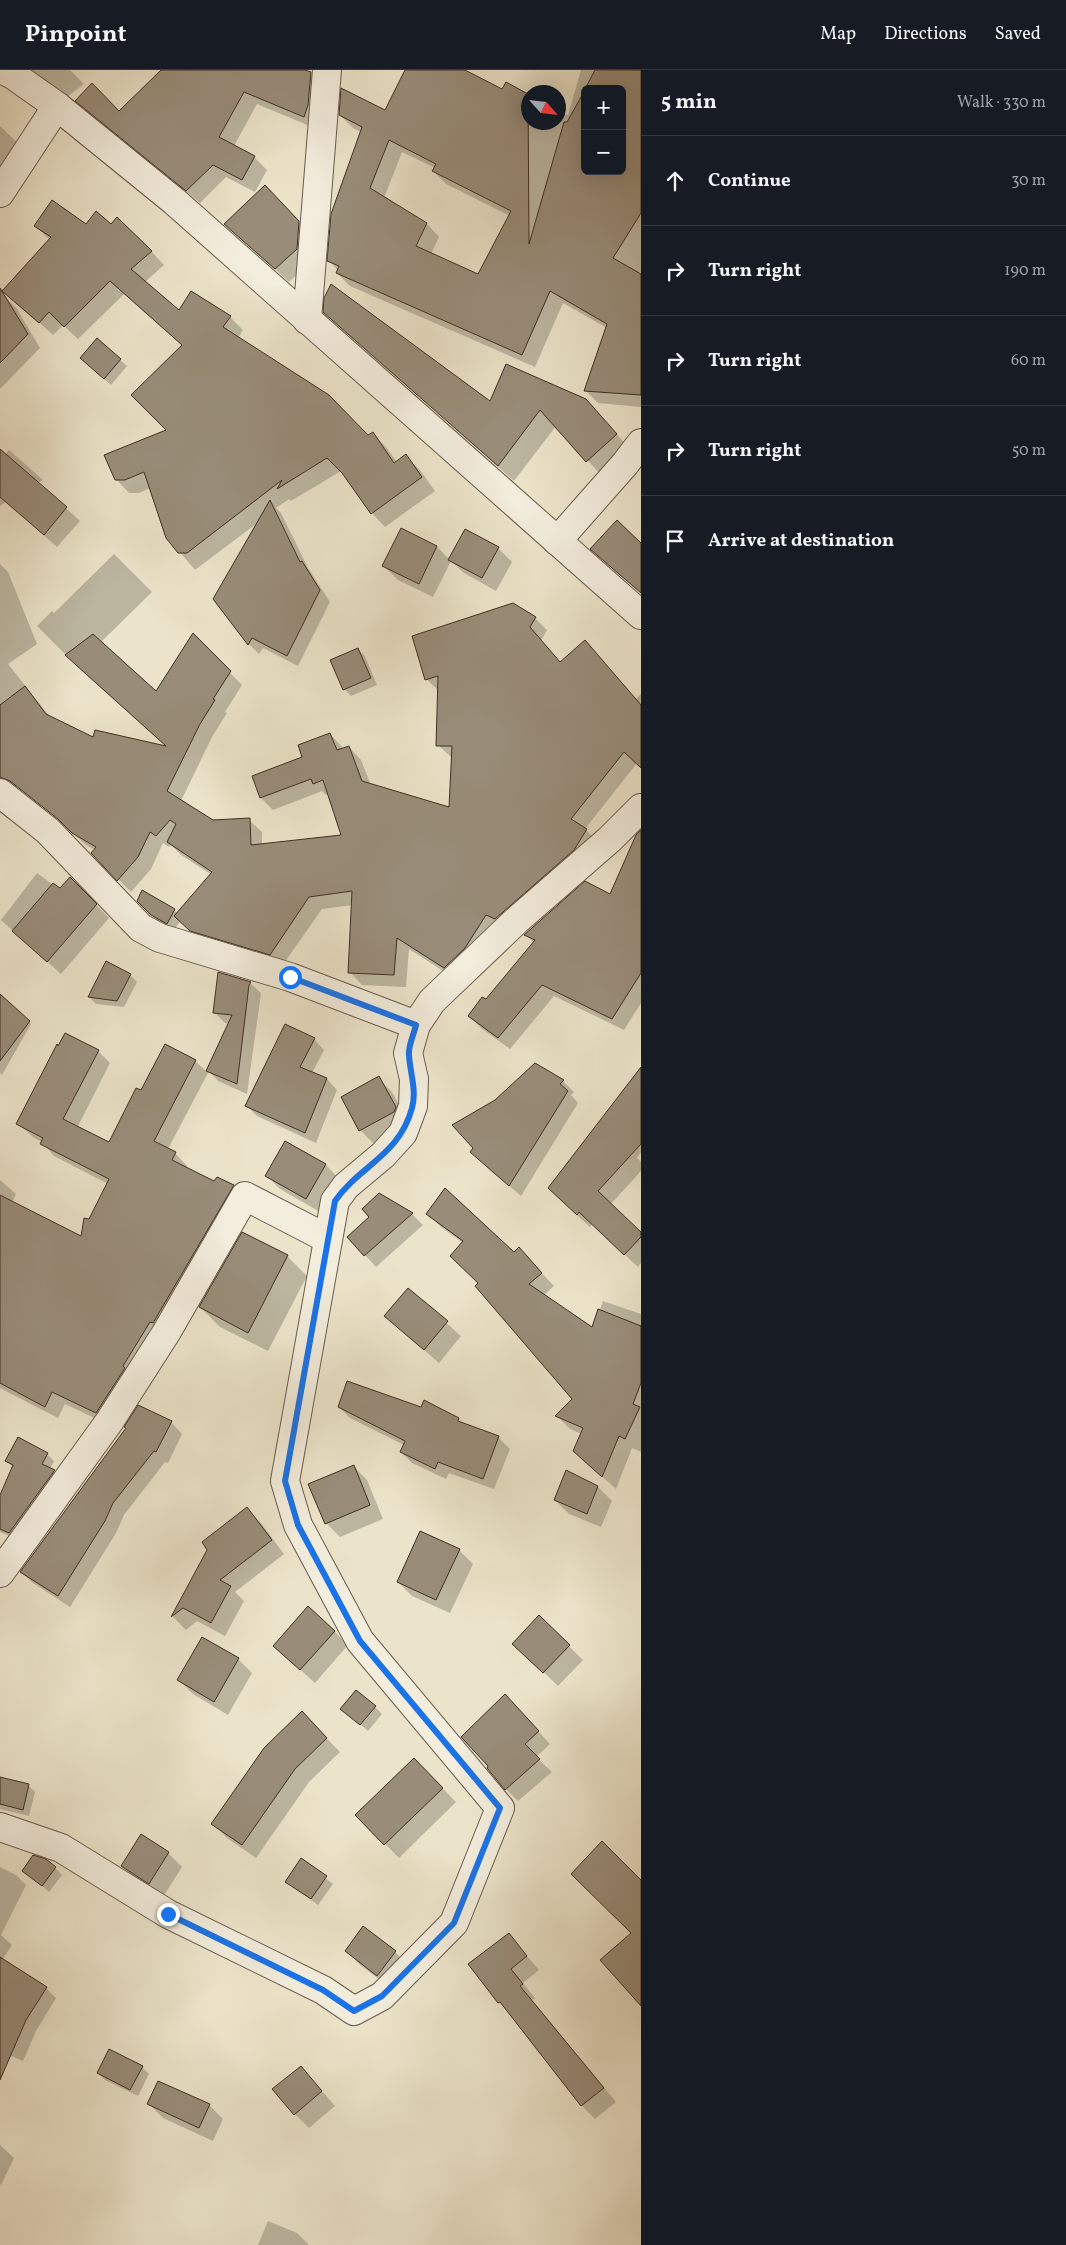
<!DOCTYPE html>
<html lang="en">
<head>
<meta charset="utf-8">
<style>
  :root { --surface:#171b24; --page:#242831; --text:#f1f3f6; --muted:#9ea1a6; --line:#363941 }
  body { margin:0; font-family:Vollkorn,serif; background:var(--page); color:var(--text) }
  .controls { position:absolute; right:15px; top:15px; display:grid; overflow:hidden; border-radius:8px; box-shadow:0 5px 20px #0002 }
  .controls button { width:45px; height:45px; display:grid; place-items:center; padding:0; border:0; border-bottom:1px solid var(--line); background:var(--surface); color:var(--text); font:25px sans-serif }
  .compass { position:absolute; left:521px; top:15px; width:45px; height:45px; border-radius:50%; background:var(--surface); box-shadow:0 5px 20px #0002; rotate:117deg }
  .stop { position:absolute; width:15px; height:15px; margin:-11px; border:4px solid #1a73e8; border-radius:50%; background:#fff }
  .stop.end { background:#1a73e8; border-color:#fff; box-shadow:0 1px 5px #0008 }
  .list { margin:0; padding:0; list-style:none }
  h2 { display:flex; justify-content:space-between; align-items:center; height:65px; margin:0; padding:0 20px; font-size:21px }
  h2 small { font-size:16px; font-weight:400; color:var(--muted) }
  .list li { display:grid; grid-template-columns:32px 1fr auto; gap:15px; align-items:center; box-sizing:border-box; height:90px; padding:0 20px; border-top:1px solid var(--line) }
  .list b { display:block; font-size:19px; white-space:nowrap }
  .list em { font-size:16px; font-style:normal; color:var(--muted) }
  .icon { flex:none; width:28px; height:28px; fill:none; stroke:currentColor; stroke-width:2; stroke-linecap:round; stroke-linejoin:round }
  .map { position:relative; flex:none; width:641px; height:2175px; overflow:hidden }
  header { display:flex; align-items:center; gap:30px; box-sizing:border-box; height:70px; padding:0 25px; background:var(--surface); border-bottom:1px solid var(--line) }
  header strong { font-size:24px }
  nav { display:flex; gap:28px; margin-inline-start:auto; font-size:18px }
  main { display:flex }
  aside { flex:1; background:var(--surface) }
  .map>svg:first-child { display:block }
  .shadow { fill:#0003; fill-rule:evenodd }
  .building { fill:#998d7a; stroke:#3f2f23; fill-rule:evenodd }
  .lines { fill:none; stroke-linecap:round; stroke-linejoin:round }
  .minor-casing { stroke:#6a5c4d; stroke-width:30 }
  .minor { stroke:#f3eddd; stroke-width:28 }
  .route { stroke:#1a73e8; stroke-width:6 }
</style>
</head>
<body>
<header>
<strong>Pinpoint</strong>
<nav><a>Map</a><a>Directions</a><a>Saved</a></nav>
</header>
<main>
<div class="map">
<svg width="641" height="2175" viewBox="0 0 641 2175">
  <rect width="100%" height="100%" fill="#ece4ca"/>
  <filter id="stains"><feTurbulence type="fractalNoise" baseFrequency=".004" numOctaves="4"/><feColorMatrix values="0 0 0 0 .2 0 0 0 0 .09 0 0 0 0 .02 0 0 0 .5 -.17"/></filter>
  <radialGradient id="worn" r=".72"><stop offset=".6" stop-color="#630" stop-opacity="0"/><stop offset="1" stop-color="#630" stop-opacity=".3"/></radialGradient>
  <g class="shadow">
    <polygon points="32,0 70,0 84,14 67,27"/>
    <polygon points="163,0 302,0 310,3 324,16 317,59 257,34 234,76 254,87 267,100 255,122 226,107 200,133 107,55"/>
    <path d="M407 0H455L503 21 506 14 528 25V52H558V41L568 45 581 0H641V337L598 333 585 320 607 258 563 233 535 297 350 216 337 203 338 200 329 191 361 62 353 58 340 45 386 42ZM585 19H622V101H585ZM402 82 435 98 433 101 446 114 510 146 479 205 431 184 439 167 427 154 384 128Z"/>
    <polygon points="0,56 31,86 0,132"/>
    <polygon points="265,117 313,166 310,193 289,212 226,154"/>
    <polygon points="111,155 151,181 164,195 145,212 179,241 230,247 243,260 238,268 368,367 373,364 386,377 397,392 405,386 419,399 435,421 385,457 372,443 341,401 291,431 289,429 276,438 281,443 308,498 330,532 298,596 263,578 259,584 249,574 260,451 195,500 167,467 150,418 139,423 129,423 116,409 168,361 183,276 124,224 78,269 63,255 53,265 6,223 50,170 35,156"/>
    <polygon points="4,226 17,239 40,278 0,319 0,230"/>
    <polygon points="325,242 490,333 601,347 632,381 603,407 556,356 514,411"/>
    <polygon points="120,290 127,296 111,315 88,295"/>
    <polygon points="9,380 43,410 38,413 80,451 57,477 6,432 0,436 0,384 3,387"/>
    <polygon points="402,460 437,477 450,490 498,478 512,492 496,521 464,503 451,491 433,527 398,510 384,496"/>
    <polygon points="114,484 152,522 101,572 157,623 193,565 242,615 225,642 227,643 212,667 181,731 213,751 249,750 262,762 262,775 342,766 329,724 326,725 322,721 273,740 261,728 330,664 344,679 349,677 361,690 371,715 450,739 452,688 438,675 439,621 426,609 535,548 547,560 541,571 561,593 585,572 636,629 641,624 641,697 637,693 585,759 599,773 457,910 409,879 406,917 362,915 350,902 353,835 322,839 282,896 203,873 180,851 174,860 159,852 138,831 143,822 178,843 212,805 181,785 171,775 169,777 163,773 151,799 131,822 92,783 95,780 86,775 34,728 67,668 13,720 0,727 0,494 8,502 37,574 8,594 50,647 94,669 168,678 83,602 37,556 52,541 54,543"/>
    <polygon points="358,579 365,586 377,615 351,626 344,619"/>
    <polygon points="641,792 641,933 624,960 554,926 510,979 481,958 469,946 486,931 534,873 526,865 610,825"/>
    <polygon points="37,803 60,820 83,821 109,848 61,904 1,850"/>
    <polygon points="130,905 137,912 124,937 96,934 89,927"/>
    <polygon points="250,913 261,923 247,1024 218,1011 209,1001 168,1079 175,1083 187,1096 186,1098 215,1113 218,1108 233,1116 246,1129 109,1355 65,1334 58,1348 0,1318 0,1166 82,1168 108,1114 54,1086 42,1072 34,1068 21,1056 98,981 110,993 77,1058 109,1074 142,1022 195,991 207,1002 230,954 225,953 214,942"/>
    <polygon points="0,940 24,948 31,954 2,1005 0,1003"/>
    <polygon points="314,969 324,980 312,1003 327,1009 337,1020 316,1073 257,1046 247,1036"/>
    <polygon points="535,994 563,1011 574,1022 571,1025 578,1033 521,1126 483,1093 496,1031"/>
    <polygon points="641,999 641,1082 637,1088 641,1092 641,1101 610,1135 641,1164 641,1193 638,1197 592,1154 590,1157 562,1131"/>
    <polygon points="378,1008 392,1022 409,1052 408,1056 374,1074 360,1060"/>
    <polygon points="285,1072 326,1095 339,1109 320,1142 280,1119 266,1105"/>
    <polygon points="0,1110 16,1124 4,1149 0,1147"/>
    <polygon points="412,1144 423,1155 376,1197 348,1167"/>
    <polygon points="428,1144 514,1184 519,1179 554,1216 544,1225 593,1259 603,1231 641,1244 641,1382 632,1378 616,1419 588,1394 582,1364 570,1359 557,1346 574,1329 480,1213 463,1173 441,1157"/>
    <polygon points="287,1186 307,1206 268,1281 220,1257 200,1237"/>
    <polygon points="408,1219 461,1266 439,1293 385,1246"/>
    <polygon points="339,1337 422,1339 458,1349 464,1355 498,1367 510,1379 494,1419 449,1403 446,1409 412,1393 401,1382 404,1375 350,1348"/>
    <polygon points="171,1352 182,1364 168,1393 165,1392 124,1445 116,1463 70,1537 33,1513 21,1502"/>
    <polygon points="47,1384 54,1391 50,1399 61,1408 17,1469 0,1462 0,1428 14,1398 7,1391"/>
    <polygon points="353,1396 367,1410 383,1449 340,1467 326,1453"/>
    <polygon points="566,1402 598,1417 612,1431 601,1457 569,1444 555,1430"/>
    <polygon points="247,1439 261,1453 284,1484 235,1522 244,1531 225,1566 197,1551 186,1560 173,1547 209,1480"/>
    <polygon points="459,1480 473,1494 450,1543 412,1526 398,1512"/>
    <polygon points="539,1547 583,1590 558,1616 528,1587"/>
    <polygon points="334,1561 348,1575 315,1613 274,1576"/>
    <polygon points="238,1589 252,1603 228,1645 193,1624 179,1610"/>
    <polygon points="375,1637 382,1644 368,1661 342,1639"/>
    <polygon points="517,1638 550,1674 536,1687 552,1702 518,1731 506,1719"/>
    <polygon points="302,1643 340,1682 309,1712 256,1788 227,1768 213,1754"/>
    <polygon points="414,1689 456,1732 399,1788 357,1745"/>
    <polygon points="0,1708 28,1715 35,1722 29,1746 0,1739"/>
    <polygon points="168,1783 182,1797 163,1827 136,1810 122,1796"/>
    <polygon points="301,1790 333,1814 318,1835 287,1811"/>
    <polygon points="0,1797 16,1805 26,1815 1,1865 12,1875 2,1890 46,1918 56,1928 36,1961 23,1991 0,1981"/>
    <polygon points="55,1798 62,1805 49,1822 23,1800"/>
    <polygon points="509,1865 539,1900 523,1913 535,1928 532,1930 616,2032 595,2049 582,2036 470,1894"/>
    <polygon points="347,1881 395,1882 409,1896 392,1919 360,1895"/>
    <polygon points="142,1997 149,2004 138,2026 105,2010 98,2003"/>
    <polygon points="301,1997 335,2036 309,2058 295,2044"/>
    <polygon points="149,2034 209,2035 223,2049 213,2071 163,2048"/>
    <polygon points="0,2075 14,2088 1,2115 0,2114"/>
    <polygon points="268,2151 297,2163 309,2175 258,2175"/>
  </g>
  <g class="building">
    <polygon points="161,0 305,0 311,2 308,35 304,47 244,22 219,67 255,86 242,110 213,95 186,121 75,31 92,13 119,41"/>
    <path d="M405 0H465L502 19 506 12 528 24 529 174 564 52H567L585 20V101H622V19H585L595 0H641V143L613 188 641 204V325L584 321 607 254 550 221 522 285 336 203 339 196 327 191 331 144 362 57 339 45 341 18 385 40ZM389 70 436 94 432 101 511 141 478 204 416 176 427 153 370 118Z"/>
    <polygon points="265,115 299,151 297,179 275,199 224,154"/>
    <polygon points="52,130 86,154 96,141 111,154 117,147 152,181 131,199 179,240 191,221 231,246 223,257 329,325 368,365 373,362 394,393 406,384 422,407 371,444 342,403 327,388 277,419 282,410 187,483 178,483 166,468 144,402 125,410 115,410 104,385 166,360 131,325 182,275 110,211 64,257 49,242 39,253 2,221 51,167 34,156"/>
    <polygon points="331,214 490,331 506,294 586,329 617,364 586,392 540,340 498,396 323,242 324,228"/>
    <polygon points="0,218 28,264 0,293"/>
    <polygon points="97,268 121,289 104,309 80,288"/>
    <polygon points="0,379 67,437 44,465 0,427"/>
    <polygon points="270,430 300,492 302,491 320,520 287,586 252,568 248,575 213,529"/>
    <polygon points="617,450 641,473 641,523 590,479"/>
    <polygon points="401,458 437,476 419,514 382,496"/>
    <polygon points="465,459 499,477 482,508 448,490"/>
    <polygon points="513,533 536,547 530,557 560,592 585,570 641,635 641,698 624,682 571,749 587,759 574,780 495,849 486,845 465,878 444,898 397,868 394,905 348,903 352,821 309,827 270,885 190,861 174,846 212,802 167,772 176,754 170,750 156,766 150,762 138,787 117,811 91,783 96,777 72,763 58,749 10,711 0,707 0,635 25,616 46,644 93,667 95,660 166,676 65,585 93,564 156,621 193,563 231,601 213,629 215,630 200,654 167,721 213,750 250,748 251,775 341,765 323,710 313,714 311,709 260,728 252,706 302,687 298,675 330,663 337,680 349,676 362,711 449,737 452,676 436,676 438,606 425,610 412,566"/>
    <polygon points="358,578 371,608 343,620 330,590"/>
    <polygon points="641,760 641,903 612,949 542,915 498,968 468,946 482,927 486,929 535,870 524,865 585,811 610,824 636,765"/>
    <polygon points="70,807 97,834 47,892 12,861 53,813 60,818"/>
    <polygon points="142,820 175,839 167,854 151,845 137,831"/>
    <polygon points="106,891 131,904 117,931 88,927"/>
    <polygon points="218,902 251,912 249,915 237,1014 206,1001 232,945 213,943"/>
    <polygon points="0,924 30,951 0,991"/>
    <polygon points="285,954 315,968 300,997 327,1008 305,1063 245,1036"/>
    <polygon points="65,963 99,980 63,1049 109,1072 136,1018 141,1020 165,974 196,990 154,1071 176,1082 172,1090 214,1111 217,1107 234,1115 153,1253 150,1252 123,1296 125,1298 96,1343 52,1322 45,1337 0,1313 0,1125 81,1166 84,1148 89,1149 109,1109 40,1074 43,1068 16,1054 57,974 58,976"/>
    <polygon points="535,993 564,1010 560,1014 568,1021 509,1116 470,1082 473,1078 452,1055 495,1030"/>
    <polygon points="641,997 641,1074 598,1121 641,1162 641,1167 624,1185 579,1142 577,1145 548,1118"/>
    <polygon points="379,1006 396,1037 394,1042 359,1061 341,1027"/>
    <polygon points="285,1071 326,1094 306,1129 265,1106"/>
    <polygon points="445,1118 514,1182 519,1177 542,1203 529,1214 592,1257 598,1239 641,1256 641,1313 633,1334 640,1337 625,1369 619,1366 602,1407 573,1381 583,1358 555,1346 572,1329 475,1216 478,1213 450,1186 463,1171 426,1144"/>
    <polygon points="379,1123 413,1143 364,1186 347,1167 369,1147 362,1139"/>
    <polygon points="242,1162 288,1185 248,1263 199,1237"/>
    <polygon points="408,1218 448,1251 424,1280 384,1246"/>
    <polygon points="347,1311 421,1337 424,1330 459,1348 458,1351 499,1366 483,1409 438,1392 435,1399 400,1382 405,1371 338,1337"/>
    <polygon points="138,1335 172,1351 156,1382 154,1381 113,1433 105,1451 58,1526 20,1502 126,1358 124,1357"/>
    <polygon points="18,1367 48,1383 42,1394 55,1400 9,1463 0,1459 0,1425 13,1395 5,1391"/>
    <polygon points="354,1395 370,1435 325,1454 308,1414"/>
    <polygon points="566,1400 598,1416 587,1444 554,1430"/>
    <polygon points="247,1437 272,1470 220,1510 231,1516 211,1553 183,1538 171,1547 207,1480 202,1472"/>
    <polygon points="420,1461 460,1479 436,1530 397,1512"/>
    <polygon points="308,1536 335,1561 300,1600 273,1576"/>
    <polygon points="539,1545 570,1575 543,1603 512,1574"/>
    <polygon points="202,1567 239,1588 214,1632 177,1610"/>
    <polygon points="356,1620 376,1636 360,1655 340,1639"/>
    <polygon points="505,1624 539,1661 525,1674 540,1689 505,1720 487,1698 488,1696 461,1667"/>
    <polygon points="302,1641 327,1668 295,1699 242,1775 211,1754 264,1678"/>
    <polygon points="414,1688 443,1718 384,1775 355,1745"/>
    <polygon points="0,1707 29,1714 23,1740 0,1734"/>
    <polygon points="141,1764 169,1782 149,1814 121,1796"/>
    <polygon points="602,1771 641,1810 641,1936 600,1890 631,1863 571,1804"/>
    <polygon points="33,1785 46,1789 56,1797 42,1816 22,1801"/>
    <polygon points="301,1788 327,1806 311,1829 285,1812"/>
    <polygon points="363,1856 396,1881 377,1906 345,1881"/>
    <polygon points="509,1863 527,1886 511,1899 523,1914 520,1916 604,2018 581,2036 500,1932 498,1933 468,1894"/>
    <polygon points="0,1887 47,1917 26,1950 0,2010"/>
    <polygon points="109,1979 143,1996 130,2020 97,2003"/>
    <polygon points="301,1996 322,2021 294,2045 272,2019"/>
    <polygon points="158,2011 210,2034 199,2058 147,2034"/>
  </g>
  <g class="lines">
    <defs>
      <g id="minor">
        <polyline points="3,0 13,5 57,36 174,131 641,545"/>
        <polyline points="0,123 57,36"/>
        <polyline points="307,250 327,0"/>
        <polyline points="557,471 625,394 641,373"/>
        <polyline points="0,723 48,761 141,858 160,868 290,907 416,955"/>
        <polyline points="0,1503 109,1352 166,1263 245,1126 328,1169"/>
        <polyline points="0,1757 61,1778 168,1844 323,1920 354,1941 382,1926 454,1853 500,1738 360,1571 298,1455 285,1411 335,1131 346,1116 383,1085 403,1063 413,1036 414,1009 408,983 416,955 432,931 517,850 610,769 641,738"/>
      </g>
    </defs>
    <use href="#minor" class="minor-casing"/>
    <use href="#minor" class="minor"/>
  </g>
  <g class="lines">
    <path class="route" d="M168 1844 323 1920 354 1941 382 1926 454 1853 500 1738 360 1571 298 1455 285 1411 335 1131C360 1095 399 1086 412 1038 417 1020 410 1003 409 985 408 976 414 964 416 955L290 907"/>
  </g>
  <rect width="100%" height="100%" filter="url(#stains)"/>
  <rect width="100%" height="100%" fill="url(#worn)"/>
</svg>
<div class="controls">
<button>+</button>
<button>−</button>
</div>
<svg class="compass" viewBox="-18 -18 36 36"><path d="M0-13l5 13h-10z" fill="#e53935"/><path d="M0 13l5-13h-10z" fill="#9ea1a6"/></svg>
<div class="stop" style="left:290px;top:907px"></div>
<div class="stop end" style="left:168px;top:1844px"></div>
</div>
<aside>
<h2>5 min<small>Walk · 330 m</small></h2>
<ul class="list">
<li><svg class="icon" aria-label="ahead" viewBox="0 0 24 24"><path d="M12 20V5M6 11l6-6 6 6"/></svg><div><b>Continue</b></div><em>30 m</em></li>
<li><svg class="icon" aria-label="right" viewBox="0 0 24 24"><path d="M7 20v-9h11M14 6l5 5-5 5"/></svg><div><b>Turn right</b></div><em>190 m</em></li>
<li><svg class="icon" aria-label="right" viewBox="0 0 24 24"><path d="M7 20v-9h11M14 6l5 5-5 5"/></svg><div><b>Turn right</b></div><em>60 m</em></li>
<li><svg class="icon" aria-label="right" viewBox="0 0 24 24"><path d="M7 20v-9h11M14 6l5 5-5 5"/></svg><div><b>Turn right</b></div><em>50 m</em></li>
<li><svg class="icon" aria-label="arrive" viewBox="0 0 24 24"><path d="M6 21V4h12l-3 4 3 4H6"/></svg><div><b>Arrive at destination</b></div></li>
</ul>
</aside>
</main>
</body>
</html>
